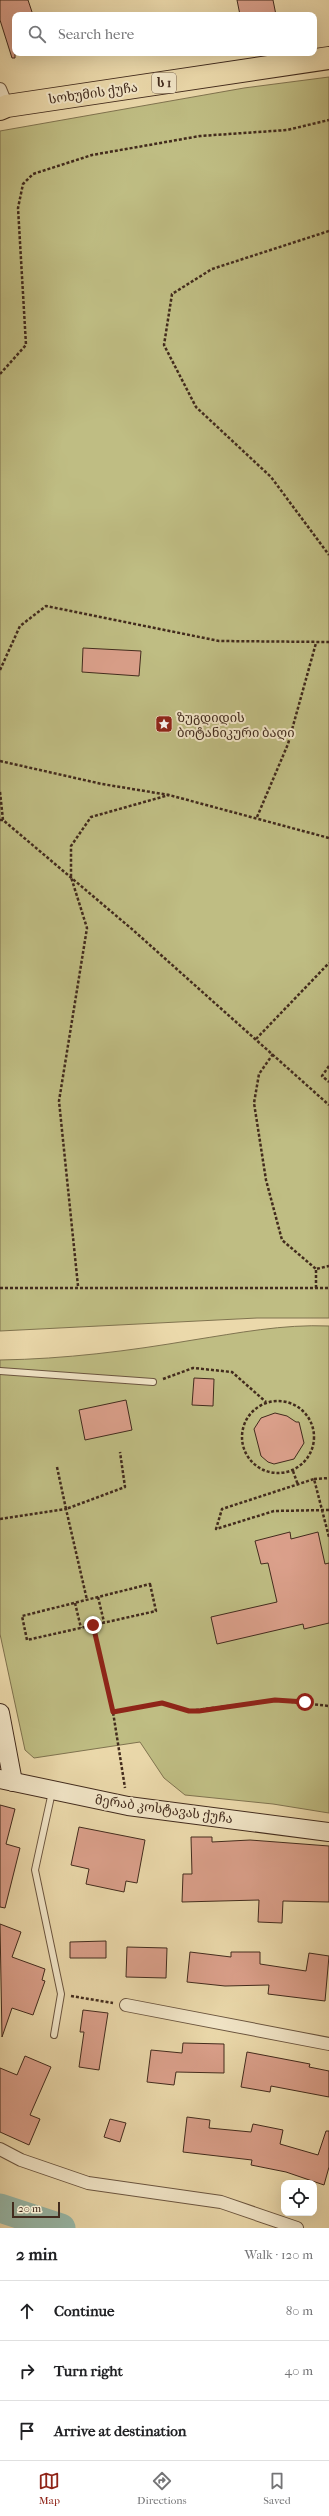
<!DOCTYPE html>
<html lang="en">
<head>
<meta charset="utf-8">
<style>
  :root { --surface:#fff; --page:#f2f2f2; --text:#202124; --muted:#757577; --line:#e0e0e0; --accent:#8f2418 }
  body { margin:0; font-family:"IM FELL French Canon","Noto Serif Georgian",serif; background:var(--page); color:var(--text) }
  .controls { position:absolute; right:12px; bottom:12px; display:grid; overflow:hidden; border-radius:8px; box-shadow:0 4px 16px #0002 }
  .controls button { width:36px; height:36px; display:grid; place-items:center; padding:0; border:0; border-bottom:1px solid var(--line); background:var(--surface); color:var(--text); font:20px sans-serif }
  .scale { position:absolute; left:12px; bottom:10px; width:48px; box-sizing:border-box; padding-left:4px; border:2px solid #422b1d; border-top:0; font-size:11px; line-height:14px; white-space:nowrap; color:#422b1d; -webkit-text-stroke:3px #f2e6c8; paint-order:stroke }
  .stop { position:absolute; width:12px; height:12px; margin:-9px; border:3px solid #8f2418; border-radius:50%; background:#fff }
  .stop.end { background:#8f2418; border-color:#fff; box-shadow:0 1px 4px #0008 }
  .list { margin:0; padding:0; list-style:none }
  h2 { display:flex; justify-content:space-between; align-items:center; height:52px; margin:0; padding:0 16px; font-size:17px }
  h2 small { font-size:13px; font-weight:400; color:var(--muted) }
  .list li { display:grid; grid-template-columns:26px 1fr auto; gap:12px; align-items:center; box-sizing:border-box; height:60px; padding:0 16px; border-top:1px solid var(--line) }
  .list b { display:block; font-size:15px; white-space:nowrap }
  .list em { font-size:13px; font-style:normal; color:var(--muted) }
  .icon { flex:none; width:22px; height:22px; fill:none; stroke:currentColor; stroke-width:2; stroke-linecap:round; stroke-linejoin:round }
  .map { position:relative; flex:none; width:329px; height:2228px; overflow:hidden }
  .search { position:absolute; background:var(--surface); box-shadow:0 4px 16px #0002; left:12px; right:12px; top:12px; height:44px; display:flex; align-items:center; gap:10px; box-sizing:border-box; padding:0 14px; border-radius:8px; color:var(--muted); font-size:15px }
  .sheet { height:232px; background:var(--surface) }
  nav { display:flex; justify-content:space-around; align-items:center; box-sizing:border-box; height:56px; border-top:1px solid var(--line); background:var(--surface); font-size:11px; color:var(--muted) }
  nav a { display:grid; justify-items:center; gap:2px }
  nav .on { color:var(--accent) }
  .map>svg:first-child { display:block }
  .green { fill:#bfbd83; stroke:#807450 }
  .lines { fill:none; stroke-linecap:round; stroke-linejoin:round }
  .river { stroke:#98baab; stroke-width:29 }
  .building { fill:#dba08b; stroke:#422b1d }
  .lane-casing { stroke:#6c5640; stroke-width:8 }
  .street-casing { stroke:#6c5640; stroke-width:14 }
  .secondary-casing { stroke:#422b1d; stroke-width:20 }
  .highway-casing { stroke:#422b1d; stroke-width:24 }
  .path { stroke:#422b1d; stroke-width:2.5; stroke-dasharray:3 2; stroke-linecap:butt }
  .lane { stroke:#f2e6c8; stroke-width:6 }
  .street { stroke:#f2e6c8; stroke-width:12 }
  .secondary { stroke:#f2e6c8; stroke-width:18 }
  .highway { stroke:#ebd9ab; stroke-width:22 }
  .route { stroke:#8f2418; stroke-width:5 }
  .labels { text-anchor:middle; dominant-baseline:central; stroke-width:4; stroke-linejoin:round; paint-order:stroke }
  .shield { fill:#f2e6c8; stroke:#776350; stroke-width:1 }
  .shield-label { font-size:12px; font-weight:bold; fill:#422b1d }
  .street-label { font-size:13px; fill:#422b1d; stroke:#f2e6c8 }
  .poi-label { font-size:13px; fill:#422b1d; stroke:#f2e6c8; text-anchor:start }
</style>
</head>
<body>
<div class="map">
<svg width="329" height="2228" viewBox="0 0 329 2228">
  <rect width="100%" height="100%" fill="#ebd9ab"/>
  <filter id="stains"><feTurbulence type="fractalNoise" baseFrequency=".005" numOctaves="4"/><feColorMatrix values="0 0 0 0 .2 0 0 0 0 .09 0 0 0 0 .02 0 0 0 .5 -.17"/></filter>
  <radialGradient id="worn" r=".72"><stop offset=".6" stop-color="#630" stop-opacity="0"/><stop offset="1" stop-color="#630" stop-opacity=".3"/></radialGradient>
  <g class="green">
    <polygon points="329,77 329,1318 257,1318 0,1331 0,131 244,88"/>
    <path d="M329 1326V1813L273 1804 185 1795 164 1778 140 1742 34 1758 25 1750 0 1634V1360C65 1359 129 1351 193 1340 238 1333 283 1324 329 1326Z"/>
  </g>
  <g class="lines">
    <polyline class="river" points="0,2208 61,2228"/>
  </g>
  <g class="building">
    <polygon points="0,0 28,0 33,15 15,15 15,58 12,58 0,20"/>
    <polygon points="237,0 273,0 276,15 240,15"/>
    <polygon points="83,648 141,651 139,676 82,672"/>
    <polygon points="194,1378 214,1379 213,1406 192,1405"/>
    <polygon points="126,1400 132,1430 85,1440 79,1410"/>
    <polygon points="275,1413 287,1416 296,1422 299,1422 304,1443 294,1459 274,1464 268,1462 261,1456 254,1429 261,1418"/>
    <polygon points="290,1532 291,1539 318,1532 325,1564 329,1563 329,1623 304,1629 303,1624 217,1644 211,1617 277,1602 268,1563 261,1564 255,1541"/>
    <polygon points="0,1805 15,1809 6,1844 20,1848 5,1908 0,1907"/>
    <polygon points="79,1827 145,1840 137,1883 126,1881 124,1892 86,1884 89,1869 71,1865"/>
    <polygon points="191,1837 212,1837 212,1842 250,1840 329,1846 329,1902 283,1901 282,1923 258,1922 259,1900 182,1902 183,1874 192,1874"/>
    <polygon points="0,1924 21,1932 12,1957 45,1969 42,1980 45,1981 33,2015 12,2008 2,2037"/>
    <polygon points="106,1941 106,1958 70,1958 70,1942"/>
    <polygon points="127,1947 167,1948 166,1978 126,1977"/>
    <polygon points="190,1952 231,1957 231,1952 260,1952 260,1964 306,1971 309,1953 329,1956 325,2001 268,1994 269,1985 225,1986 187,1982"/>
    <polygon points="83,2010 108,2013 99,2070 79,2067 84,2032 80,2032"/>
    <polygon points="183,2043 224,2044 224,2073 176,2072 174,2085 147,2082 151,2050 182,2053"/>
    <polygon points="247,2052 310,2064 309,2067 329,2071 329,2097 271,2086 270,2092 241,2087"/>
    <polygon points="25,2056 51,2067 30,2115 40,2119 29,2145 0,2132 0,2068 17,2075"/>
    <polygon points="187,2117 210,2120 209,2128 251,2132 253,2124 283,2130 280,2144 318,2155 326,2131 329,2131 329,2167 324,2185 286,2172 251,2165 252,2160 183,2152"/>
    <polygon points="110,2119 126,2123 120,2142 104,2137"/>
  </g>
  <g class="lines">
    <defs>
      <g id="lane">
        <polyline points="0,1371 153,1382"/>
        <polyline points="52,1792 35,1870 61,1994 54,2035"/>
      </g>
      <g id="street">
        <polyline points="0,89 7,106"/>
        <polyline points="126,2005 329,2044"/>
        <polyline points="0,2149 21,2160 88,2183 221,2202 297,2228"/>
      </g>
      <g id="secondary">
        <polyline points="0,1713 13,1782"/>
        <polyline points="0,1779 128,1806 329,1832"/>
      </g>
      <polyline id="highway" points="0,109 7,106 329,58"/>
    </defs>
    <use href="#lane" class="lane-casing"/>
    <use href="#street" class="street-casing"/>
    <use href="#secondary" class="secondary-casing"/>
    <use href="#highway" class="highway-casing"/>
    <g class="path">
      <polyline points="329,231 212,269 172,294 164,345 196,407 271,477 329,555"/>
      <polyline points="0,374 26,345 18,208 23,184 33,174 92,155 200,136 287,130 329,120"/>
      <polyline points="0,670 20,626 46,606 219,641 329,642"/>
      <polyline points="0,761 102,784 169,795 329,838"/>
      <polyline points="0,792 3,820"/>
      <polyline points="257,817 288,744 316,643"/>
      <polyline points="0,820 3,820 133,930 329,1105"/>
      <polyline points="256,1039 329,963"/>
      <polyline points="273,1054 259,1074 254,1103 266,1180 282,1240 316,1269"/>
      <polyline points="329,1066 322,1076 329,1082"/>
      <polyline points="78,1286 59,1101 87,928 71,877 71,846 91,817 169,795"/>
      <polyline points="0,1288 329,1288"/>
      <polyline points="316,1288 316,1269 329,1266"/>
      <polyline points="163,1379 193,1368 232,1372 266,1402"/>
      <circle cx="278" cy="1437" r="36"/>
      <polyline points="57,1467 66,1509 125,1487 120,1452"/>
      <polyline points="293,1471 298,1485"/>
      <polyline points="314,1479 329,1478"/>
      <polyline points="329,1510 274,1511 216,1529 222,1509 314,1479 329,1537"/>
      <polyline points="0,1519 66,1509 87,1600"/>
      <polygon points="150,1584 156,1611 27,1640 22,1616"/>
      <polyline points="98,1597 104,1622"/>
      <polyline points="75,1603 81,1628"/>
      <polyline points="93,1625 113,1712 125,1788"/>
      <polyline points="113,1712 162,1703 189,1711 275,1700 329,1706"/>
      <polyline points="71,1996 113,2003"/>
    </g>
    <use href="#lane" class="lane"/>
    <use href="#street" class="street"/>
    <use href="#secondary" class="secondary"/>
    <use href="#highway" class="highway"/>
  </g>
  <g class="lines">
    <polyline class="route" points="93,1625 113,1712 162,1703 189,1711 199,1711 275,1700 305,1702"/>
  </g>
  <defs>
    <symbol id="sight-square" viewBox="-11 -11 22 22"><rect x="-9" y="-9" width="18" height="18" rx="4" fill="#8f2418" stroke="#f2e6c8"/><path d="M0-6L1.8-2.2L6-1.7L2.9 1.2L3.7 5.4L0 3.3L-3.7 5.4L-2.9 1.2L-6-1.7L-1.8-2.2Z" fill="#fff"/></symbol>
  </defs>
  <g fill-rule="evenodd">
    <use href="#sight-square" x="154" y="714" width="20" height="20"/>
  </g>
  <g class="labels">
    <rect class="shield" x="152" y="73" width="24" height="20" rx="3"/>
    <g class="shield-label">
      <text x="164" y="83">ს 1</text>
    </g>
    <g class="street-label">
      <text transform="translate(93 93) rotate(-8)">სოხუმის ქუჩა</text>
      <text transform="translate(164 1809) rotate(8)">მერაბ კოსტავას ქუჩა</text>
    </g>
    <g class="poi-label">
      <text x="177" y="717">ზუგდიდის<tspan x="177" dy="15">ბოტანიკური ბაღი</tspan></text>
    </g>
  </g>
  <rect width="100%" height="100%" filter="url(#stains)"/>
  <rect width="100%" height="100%" fill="url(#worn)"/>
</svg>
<div class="controls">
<button><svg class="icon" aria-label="locate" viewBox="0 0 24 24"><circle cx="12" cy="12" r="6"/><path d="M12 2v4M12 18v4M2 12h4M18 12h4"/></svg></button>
</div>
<div class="scale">20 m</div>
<div class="stop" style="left:305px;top:1702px"></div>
<div class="stop end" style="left:93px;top:1625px"></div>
<div class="search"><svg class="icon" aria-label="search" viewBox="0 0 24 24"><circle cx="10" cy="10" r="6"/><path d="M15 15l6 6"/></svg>Search here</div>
</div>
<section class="sheet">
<h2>2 min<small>Walk · 120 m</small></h2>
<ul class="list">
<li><svg class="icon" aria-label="ahead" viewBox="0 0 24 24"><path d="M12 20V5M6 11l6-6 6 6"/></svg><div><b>Continue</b></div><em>80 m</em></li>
<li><svg class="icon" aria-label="right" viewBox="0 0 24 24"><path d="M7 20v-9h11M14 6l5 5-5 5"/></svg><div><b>Turn right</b></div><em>40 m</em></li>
<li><svg class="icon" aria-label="arrive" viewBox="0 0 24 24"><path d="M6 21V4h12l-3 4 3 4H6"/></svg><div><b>Arrive at destination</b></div></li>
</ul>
</section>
<nav>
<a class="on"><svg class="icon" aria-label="map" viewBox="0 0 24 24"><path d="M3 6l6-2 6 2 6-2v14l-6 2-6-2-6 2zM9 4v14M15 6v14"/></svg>Map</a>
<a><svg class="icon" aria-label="directions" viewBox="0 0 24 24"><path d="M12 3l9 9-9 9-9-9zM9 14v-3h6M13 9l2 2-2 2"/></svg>Directions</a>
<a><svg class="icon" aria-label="saved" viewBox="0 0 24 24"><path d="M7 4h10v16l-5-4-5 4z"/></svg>Saved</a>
</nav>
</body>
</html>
